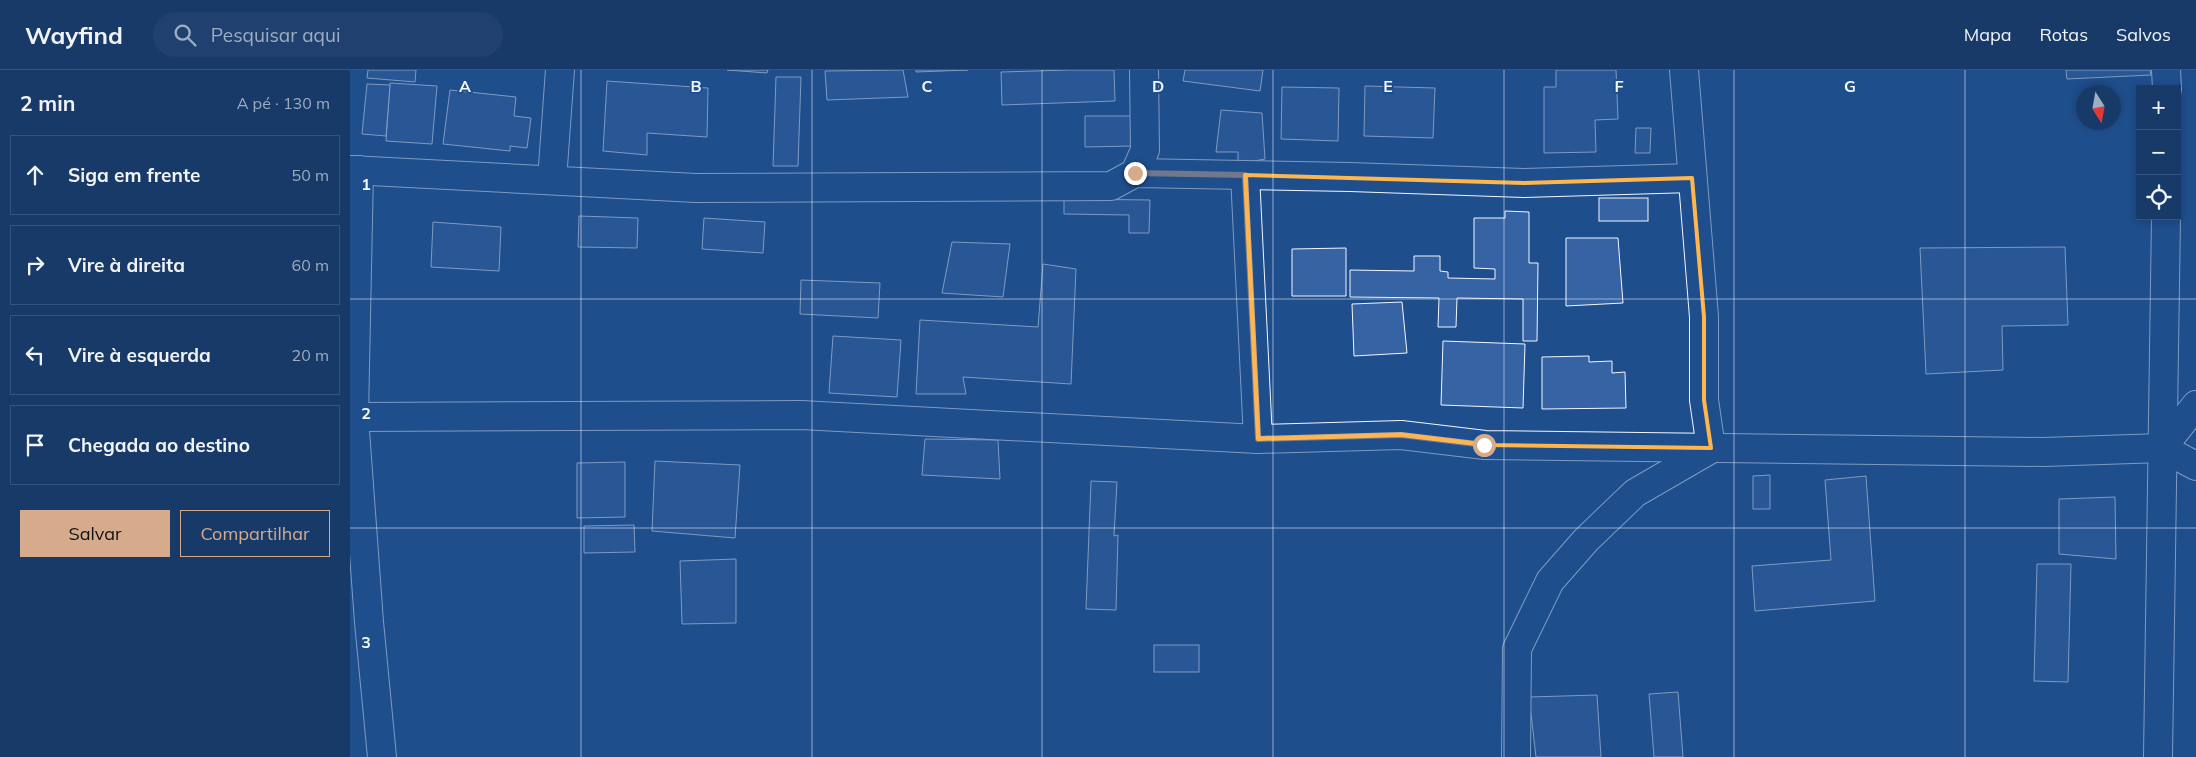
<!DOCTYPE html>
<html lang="pt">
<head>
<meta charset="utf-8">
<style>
  :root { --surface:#173a69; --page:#20416f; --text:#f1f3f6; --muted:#9eadc0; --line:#36547d; --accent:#d6ab8b }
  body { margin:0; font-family:Mulish,sans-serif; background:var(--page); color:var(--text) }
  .controls { position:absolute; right:15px; top:15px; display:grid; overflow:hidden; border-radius:0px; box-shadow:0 2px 8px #0003 }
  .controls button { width:45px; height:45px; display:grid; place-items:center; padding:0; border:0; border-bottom:1px solid var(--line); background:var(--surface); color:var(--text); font:25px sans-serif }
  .compass { position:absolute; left:1726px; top:15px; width:45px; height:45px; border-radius:50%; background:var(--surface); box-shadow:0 2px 8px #0003; rotate:169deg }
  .stop { position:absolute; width:15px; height:15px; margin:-11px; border:4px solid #d6ab8b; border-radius:50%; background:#fff }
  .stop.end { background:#d6ab8b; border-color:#fff; box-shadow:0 1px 5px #0008 }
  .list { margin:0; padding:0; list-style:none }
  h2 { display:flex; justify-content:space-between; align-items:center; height:65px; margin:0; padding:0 20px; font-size:21px }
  h2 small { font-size:16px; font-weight:400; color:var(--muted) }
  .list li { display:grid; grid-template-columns:32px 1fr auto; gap:15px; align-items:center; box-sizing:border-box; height:80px; margin:0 10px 10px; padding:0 10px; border:1px solid var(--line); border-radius:0px }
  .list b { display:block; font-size:19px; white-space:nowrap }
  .list em { font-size:16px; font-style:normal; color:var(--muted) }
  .actions { display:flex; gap:10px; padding:15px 20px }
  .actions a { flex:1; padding:11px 0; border:1px solid var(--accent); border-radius:0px; text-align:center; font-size:18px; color:var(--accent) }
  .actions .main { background:var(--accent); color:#111 }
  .icon { flex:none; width:28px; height:28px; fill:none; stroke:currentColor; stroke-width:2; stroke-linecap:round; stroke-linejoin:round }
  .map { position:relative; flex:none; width:1846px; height:687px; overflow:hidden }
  header { display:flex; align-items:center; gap:30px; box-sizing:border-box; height:70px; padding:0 25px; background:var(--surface); border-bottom:1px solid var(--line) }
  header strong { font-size:24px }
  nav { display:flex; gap:28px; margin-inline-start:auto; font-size:18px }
  .search { width:350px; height:45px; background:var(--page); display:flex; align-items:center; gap:12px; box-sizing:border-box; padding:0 18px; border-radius:28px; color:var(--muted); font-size:19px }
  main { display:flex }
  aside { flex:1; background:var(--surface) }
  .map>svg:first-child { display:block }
  .building { fill:#3563a3; stroke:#f2f6ff }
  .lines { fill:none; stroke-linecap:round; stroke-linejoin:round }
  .minor-casing { stroke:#f2f6ff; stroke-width:30 }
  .minor { stroke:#1f4e8c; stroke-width:28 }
  .route { stroke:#d6ab8b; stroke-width:6 }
  .marked { fill:none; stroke:#ffb74d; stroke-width:4; stroke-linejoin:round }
  .grid { fill:none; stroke:#f2f6ff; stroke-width:1; stroke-opacity:0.55 }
  .grid-label { font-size:16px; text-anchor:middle; font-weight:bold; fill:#f2f6ff; stroke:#1f4e8c; stroke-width:4; stroke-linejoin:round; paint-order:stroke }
</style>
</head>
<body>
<header>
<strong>Wayfind</strong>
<div class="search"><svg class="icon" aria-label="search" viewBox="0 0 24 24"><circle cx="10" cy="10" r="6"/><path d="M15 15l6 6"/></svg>Pesquisar aqui</div>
<nav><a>Mapa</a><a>Rotas</a><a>Salvos</a></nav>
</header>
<main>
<aside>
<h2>2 min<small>A pé · 130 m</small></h2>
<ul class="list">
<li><svg class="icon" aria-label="ahead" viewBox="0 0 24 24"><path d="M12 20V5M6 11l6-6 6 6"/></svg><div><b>Siga em frente</b></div><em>50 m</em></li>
<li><svg class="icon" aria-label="right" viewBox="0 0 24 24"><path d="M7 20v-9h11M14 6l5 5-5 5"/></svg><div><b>Vire à direita</b></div><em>60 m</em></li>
<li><svg class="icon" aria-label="left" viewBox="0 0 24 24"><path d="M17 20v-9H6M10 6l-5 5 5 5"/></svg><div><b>Vire à esquerda</b></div><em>20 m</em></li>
<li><svg class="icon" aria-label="arrive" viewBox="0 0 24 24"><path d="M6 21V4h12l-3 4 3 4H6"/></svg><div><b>Chegada ao destino</b></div></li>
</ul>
<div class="actions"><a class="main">Salvar</a><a>Compartilhar</a></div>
</aside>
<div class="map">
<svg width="1846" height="687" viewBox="0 0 1846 687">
  <rect width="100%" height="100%" fill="#1f4e8c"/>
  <g class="building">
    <polygon points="18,0 66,0 65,12 17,8"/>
    <polygon points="377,0 418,0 417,3"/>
    <polygon points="553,0 558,27 477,30 475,1"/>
    <polygon points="566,0 618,0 566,2"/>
    <polygon points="719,0 764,0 765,31 652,35 651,2"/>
    <polygon points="835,0 913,0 910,21 833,11"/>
    <polygon points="1206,0 1266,0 1268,49 1245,50 1246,82 1194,83 1194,17 1206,17"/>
    <polygon points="1716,0 1800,0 1801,5 1717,9"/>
    <polygon points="426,7 451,7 448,96 423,96"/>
    <polygon points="257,11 358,18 357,67 297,63 297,85 253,81"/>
    <polygon points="40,13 87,16 82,74 36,71"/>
    <polygon points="17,14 40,15 36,66 12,64"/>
    <polygon points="1015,16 1085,18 1083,68 1014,66"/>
    <polygon points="932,17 989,18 988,71 931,69"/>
    <polygon points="100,20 166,27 164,46 181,48 177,78 160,76 160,81 93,74"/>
    <polygon points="871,40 912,43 915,89 888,94 888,82 866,82"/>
    <polygon points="735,46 783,46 783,76 735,77"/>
    <polygon points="1286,58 1301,58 1300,83 1285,83"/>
    <rect x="1249" y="128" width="49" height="23"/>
    <polygon points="714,129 800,130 799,163 779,163 779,145 714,144"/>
    <polygon points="1155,141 1179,142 1179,193 1188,193 1187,271 1173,271 1173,229 1107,228 1106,257 1088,257 1089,228 1000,227 1000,200 1064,201 1064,186 1090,186 1090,201 1098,202 1098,208 1145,209 1145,199 1124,198 1124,148 1155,148"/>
    <polygon points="229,146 288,148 287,178 228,177"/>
    <polygon points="354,148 415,152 413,183 352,179"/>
    <polygon points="83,152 151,157 149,201 81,197"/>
    <polygon points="1216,168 1268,168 1273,233 1216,236"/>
    <polygon points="602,172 660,174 653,227 592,223"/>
    <polygon points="1715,177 1718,255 1652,256 1653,300 1576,304 1570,178"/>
    <polygon points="996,178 996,226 942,226 942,179"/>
    <polygon points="693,194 726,199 721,314 613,307 616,324 566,324 570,250 688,257"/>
    <polygon points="451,210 530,213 528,248 450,244"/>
    <polygon points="1052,232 1057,283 1004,286 1002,234"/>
    <polygon points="483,266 551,270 547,327 479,323"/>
    <polygon points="1093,271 1175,274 1173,338 1091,335"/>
    <polygon points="1239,286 1239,292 1262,291 1262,303 1275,302 1276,338 1192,339 1192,287"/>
    <polygon points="575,369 648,370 650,409 572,405"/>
    <polygon points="305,391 390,395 385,468 302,461"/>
    <polygon points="275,392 275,447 227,448 227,393"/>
    <polygon points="1420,405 1420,439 1403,439 1403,406"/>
    <polygon points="1516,406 1525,531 1405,541 1402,496 1481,490 1475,410"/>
    <polygon points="741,411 767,412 764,466 768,465 766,540 736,539"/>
    <polygon points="1765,427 1766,489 1709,484 1709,429"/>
    <polygon points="284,455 285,482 234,483 234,456"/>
    <polygon points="386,489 386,553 332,554 330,491"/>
    <polygon points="1687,494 1721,494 1718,612 1684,611"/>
    <rect x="804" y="575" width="45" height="27"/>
    <polygon points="1328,622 1333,687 1304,687 1299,624"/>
    <polygon points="1247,625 1251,687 1186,687 1179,627"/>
  </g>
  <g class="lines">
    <defs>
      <g id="minor">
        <polyline points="1334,0 1354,247 1354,330 1361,378"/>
        <polyline points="1816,0 1817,19"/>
        <polyline points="0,100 346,118 761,116 785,103 1000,107 1174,113 1342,108"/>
        <polyline points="9,100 4,347 19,552 32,687"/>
        <polyline points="785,103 795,80 794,0"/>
        <polyline points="895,105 908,369"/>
        <polyline points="202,110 210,0"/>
        <polyline points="4,347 451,345 908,369 1051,365 1135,375 1693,382 1812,378 1846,396"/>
        <polyline points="1812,378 1846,335"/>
        <polyline points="1166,687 1167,579 1200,511 1236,470 1285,423 1361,379"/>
        <polyline points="1808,687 1816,146"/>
      </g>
    </defs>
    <use href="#minor" class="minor-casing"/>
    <use href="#minor" class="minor"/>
  </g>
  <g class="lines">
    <polyline class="route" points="785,103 895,105 908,369 1051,365 1134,375"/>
  </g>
  <path d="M0 0H1846V687H0ZM895 105 1174 113 1342 108 1354 247V330L1361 378 1135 375 1051 365 908 369Z" fill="#1f4e8c" fill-opacity=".55" fill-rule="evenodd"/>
  <path class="marked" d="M895 105 1174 113 1342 108 1354 247V330L1361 378 1135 375 1051 365 908 369Z"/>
  <path class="grid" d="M231 0V687M462 0V687M692 0V687M923 0V687M1154 0V687M1384 0V687M1615 0V687M0 229H1846M0 458H1846"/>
  <g class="grid-label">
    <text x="115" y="22">A</text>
    <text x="346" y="22">B</text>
    <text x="577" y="22">C</text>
    <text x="808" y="22">D</text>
    <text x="1038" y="22">E</text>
    <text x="1269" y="22">F</text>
    <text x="1500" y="22">G</text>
    <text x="16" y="120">1</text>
    <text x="16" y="349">2</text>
    <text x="16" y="578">3</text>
  </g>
</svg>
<div class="controls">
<button>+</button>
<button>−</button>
<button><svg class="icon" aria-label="locate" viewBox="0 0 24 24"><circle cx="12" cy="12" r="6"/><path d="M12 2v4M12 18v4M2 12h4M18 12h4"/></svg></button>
</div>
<svg class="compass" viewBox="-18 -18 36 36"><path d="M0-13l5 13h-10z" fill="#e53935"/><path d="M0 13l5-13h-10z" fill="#9eadc0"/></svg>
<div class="stop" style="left:1134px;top:375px"></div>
<div class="stop end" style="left:785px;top:103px"></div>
</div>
</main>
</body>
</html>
